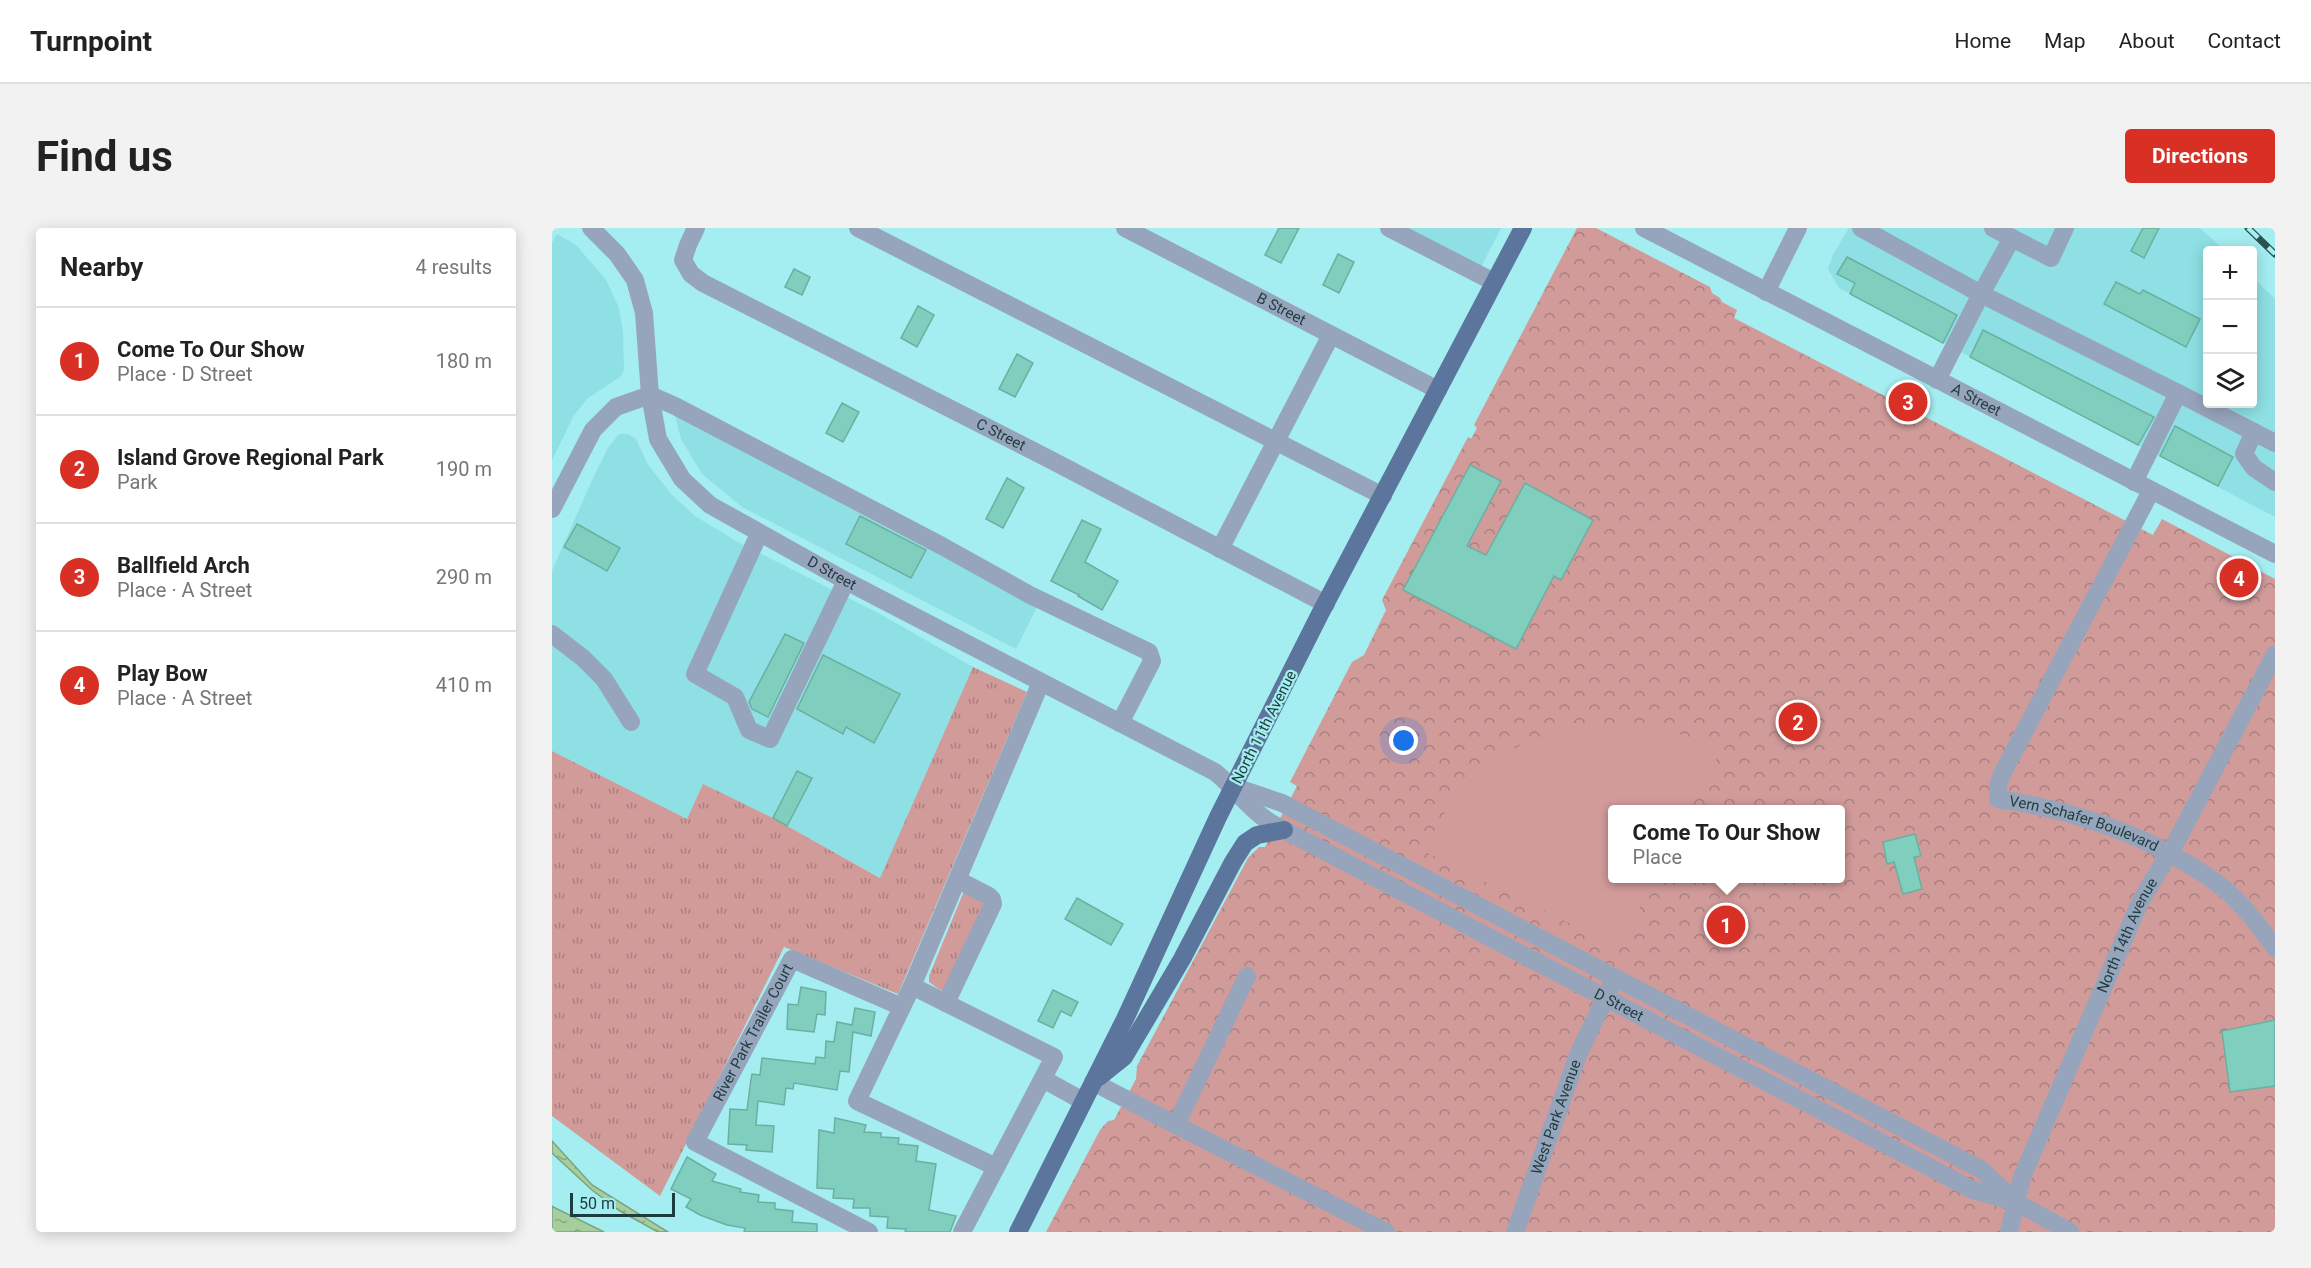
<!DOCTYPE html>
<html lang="en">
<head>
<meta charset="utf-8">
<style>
  :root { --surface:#fff; --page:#f2f2f2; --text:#222; --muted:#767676; --line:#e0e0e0; --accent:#d93025 }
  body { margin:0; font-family:Roboto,sans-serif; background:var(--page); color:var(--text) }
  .controls { position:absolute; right:18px; top:18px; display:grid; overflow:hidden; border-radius:6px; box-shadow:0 3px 15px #0003 }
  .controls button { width:54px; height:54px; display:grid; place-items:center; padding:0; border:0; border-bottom:2px solid var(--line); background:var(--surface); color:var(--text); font:30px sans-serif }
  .scale { position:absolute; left:18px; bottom:15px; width:105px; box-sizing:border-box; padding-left:6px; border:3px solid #1e3c3d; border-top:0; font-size:16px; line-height:21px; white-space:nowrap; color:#1e3c3d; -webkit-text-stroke:4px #a4edf0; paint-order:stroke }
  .you { position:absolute; left:852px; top:513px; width:21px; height:21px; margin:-15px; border:4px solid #fff; border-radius:50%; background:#1a73e8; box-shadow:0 0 0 9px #1a73e833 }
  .badge { display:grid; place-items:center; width:39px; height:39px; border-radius:50%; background:var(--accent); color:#fff; font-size:20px; font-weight:700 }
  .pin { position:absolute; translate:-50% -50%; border:3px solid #fff; box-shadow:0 2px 6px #0006 }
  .popup { position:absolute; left:1056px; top:577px; width:237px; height:78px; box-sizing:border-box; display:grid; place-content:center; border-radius:6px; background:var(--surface); filter:drop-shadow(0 2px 4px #0005); font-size:20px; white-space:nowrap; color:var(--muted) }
  .popup b { font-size:22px; color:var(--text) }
  .popup::after { content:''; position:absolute; left:50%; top:100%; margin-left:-12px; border:12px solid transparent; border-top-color:var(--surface) }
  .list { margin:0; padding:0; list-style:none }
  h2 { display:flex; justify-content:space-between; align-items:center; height:78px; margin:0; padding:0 24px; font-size:26px }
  h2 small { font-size:20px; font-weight:400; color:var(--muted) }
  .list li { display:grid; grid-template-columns:39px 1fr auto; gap:18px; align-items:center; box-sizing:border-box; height:108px; padding:0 24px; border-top:2px solid var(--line) }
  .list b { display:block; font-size:22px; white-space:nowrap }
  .list p { margin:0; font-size:20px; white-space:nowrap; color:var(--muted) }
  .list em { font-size:20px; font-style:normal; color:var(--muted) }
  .icon { flex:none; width:33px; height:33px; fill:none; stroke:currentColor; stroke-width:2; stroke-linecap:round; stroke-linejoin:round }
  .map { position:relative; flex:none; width:1723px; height:1004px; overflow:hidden; border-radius:6px }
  header { display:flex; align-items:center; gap:36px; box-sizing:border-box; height:84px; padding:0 30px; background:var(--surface); border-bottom:2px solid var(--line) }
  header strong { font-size:28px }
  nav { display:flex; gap:33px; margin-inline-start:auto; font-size:21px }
  .intro { display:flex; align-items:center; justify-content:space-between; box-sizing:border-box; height:144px; padding:0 36px }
  h1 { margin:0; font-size:42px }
  .button { padding:15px 27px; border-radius:6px; background:var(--accent); color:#fff; font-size:21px; font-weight:700 }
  main { display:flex; gap:36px; padding:0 36px }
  aside { flex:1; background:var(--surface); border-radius:6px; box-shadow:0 3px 15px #0003 }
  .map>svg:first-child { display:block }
  .built { fill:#8ee0e4 }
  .grass { fill:url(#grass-tufts) }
  .forest { fill:url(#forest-crowns); fill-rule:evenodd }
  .pitch { fill:#d19b9a }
  .water { fill:url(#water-ripples); stroke:#7ca280; stroke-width:1.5 }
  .building { fill:#7fcebe; stroke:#6cafa1; stroke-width:1.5 }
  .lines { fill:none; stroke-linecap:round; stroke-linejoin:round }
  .minor { stroke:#97a5bc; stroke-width:18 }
  .major { stroke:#5c759d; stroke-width:18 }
  .rail-casing { stroke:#2e5153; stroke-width:7 }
  .rail { stroke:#a4edf0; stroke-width:4.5; stroke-dasharray:14; stroke-linecap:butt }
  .labels { text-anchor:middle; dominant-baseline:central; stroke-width:4.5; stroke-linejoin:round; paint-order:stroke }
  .street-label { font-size:15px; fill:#1e3c3d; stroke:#a4edf0 }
</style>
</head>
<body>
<header>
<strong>Turnpoint</strong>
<nav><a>Home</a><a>Map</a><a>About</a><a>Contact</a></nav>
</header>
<div class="intro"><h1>Find us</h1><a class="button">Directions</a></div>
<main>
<aside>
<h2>Nearby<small>4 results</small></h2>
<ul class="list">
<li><span class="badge">1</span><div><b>Come To Our Show</b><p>Place · D Street</p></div><em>180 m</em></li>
<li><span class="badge">2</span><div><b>Island Grove Regional Park</b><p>Park</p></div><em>190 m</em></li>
<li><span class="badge">3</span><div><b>Ballfield Arch</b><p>Place · A Street</p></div><em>290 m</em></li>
<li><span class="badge">4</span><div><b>Play Bow</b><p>Place · A Street</p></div><em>410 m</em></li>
</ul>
</aside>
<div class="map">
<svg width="1723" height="1004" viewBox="0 0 1723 1004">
  <defs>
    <pattern id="grass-tufts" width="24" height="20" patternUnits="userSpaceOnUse" patternTransform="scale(1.5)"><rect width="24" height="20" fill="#d19b9a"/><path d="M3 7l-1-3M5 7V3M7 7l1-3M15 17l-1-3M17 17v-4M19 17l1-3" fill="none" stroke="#a9807f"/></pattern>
    <pattern id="forest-crowns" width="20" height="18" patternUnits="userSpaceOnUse" patternTransform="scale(1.5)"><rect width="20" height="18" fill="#d19b9a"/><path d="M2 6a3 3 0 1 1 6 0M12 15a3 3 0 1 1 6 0" fill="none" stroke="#a9807f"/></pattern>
    <pattern id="water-ripples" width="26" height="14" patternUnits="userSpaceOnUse" patternTransform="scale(1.5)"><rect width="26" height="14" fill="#a5ce9c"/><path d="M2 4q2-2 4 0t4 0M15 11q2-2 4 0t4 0" fill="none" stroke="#86a880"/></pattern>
  </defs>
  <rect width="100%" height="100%" fill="#a4edf0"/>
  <g class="built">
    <polygon points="850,0 949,0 928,41"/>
    <polygon points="1297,0 1648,0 1672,22 1656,22 1656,176 1700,176 1701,50 1723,71 1723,289 1287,60 1276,41 1281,27"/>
    <polygon points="5,6 24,17 54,52 67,80 71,104 72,142 68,149 36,170 22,187 0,232 0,15"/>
    <polygon points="122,183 487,375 464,421 190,279 150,246 129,211"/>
    <polygon points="67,206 76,206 84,211 96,237 120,267 143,288 186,314 328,386 421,439 329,650 221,590 151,557 135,591 0,523 0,343 41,250 56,220"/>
  </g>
  <g class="grass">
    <polygon points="421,439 475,464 346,766 232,719 108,968 0,888 0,523 135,591 151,556 221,590 328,650"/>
    <polygon points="412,663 434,675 396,761 388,762 377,754 377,748"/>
  </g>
  <path class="forest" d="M1025 0H1044L1158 59 1160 65 1168 70 1170 74 1185 82 1182 90 1601 307 1610 291 1723 351V1004H494L548 902 556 893 562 892 584 851 585 838 592 825 696 630 707 619H713L745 558 738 554 800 434 812 427 834 382 830 372 916 209 919 211 925 200 922 197ZM1060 582H1288V650H1060Z"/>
  <polygon class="pitch" points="1076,497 1127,506 1167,526 1138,581 1060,582 1060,650 1103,651 1074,707 1059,716 871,623 897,577 937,537 970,516 1016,500"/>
  <g class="water">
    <polygon points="0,913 40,957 116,1004 106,1004 68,983 40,962 0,925"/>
    <polygon points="0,978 1,979 52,1004 0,1004"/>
  </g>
  <g class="building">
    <polygon points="727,0 747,0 729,35 713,27"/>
    <polygon points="1591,0 1607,0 1592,30 1579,23"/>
    <polygon points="786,26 802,34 787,65 771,57"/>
    <polygon points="1295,29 1405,87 1391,115 1298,66 1303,55 1285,46"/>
    <polygon points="242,41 258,49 250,67 233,59"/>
    <polygon points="1564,54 1588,66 1591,62 1648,91 1634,119 1552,76"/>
    <polygon points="366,78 382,87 365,119 349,110"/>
    <polygon points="1431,102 1602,189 1586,217 1418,129"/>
    <polygon points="465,126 481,135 463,169 447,161"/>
    <polygon points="290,175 307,184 291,214 274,205"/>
    <polygon points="1623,198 1681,229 1666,258 1608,228"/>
    <polygon points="918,237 949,253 915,318 934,327 973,255 1041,292 1009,352 1002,348 964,421 851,362"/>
    <polygon points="455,250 472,260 451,300 434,291"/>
    <polygon points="308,288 374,322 359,350 294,316"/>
    <polygon points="530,292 549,301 533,334 566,353 550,382 526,368 527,367 499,353"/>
    <polygon points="25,296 68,320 55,343 12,319"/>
    <polygon points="233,406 252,415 216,489 200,481 197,474"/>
    <polygon points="271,427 348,466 322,515 294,499 291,506 245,481"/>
    <polygon points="245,543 260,550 235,598 221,590"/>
    <polygon points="1363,606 1369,628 1362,629 1370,661 1351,666 1342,634 1335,636 1331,614"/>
    <polygon points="525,670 571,696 559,717 513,691"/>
    <polygon points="249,759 274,764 273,787 265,786 262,804 235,801 236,776 246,777"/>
    <polygon points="501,762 526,774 519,788 509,783 501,800 486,793"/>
    <polygon points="303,780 323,784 319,808 301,804 297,844 288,843 285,862 242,855 241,861 234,860 232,877 206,873 204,897 222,898 220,924 194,922 195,917 176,916 178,881 195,882 199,851 200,846 208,847 210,830 263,836 264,829 273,830 274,813 282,814 285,794 300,797"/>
    <polygon points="1723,792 1723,858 1678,864 1670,803"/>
    <polygon points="283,890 314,897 312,904 329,905 329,909 347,910 346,916 366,918 364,933 384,936 377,982 404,988 398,1004 353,1004 354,1001 335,1000 336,989 318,988 318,980 301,980 302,971 281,970 282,961 265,960 267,902 282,905"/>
    <polygon points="135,929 164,946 160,953 189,961 188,964 207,967 206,974 223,975 223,981 241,983 240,994 265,996 265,1004 192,1004 193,1000 175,997 148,987 134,979 139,971 119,961"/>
  </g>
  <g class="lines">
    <g class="minor">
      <path id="s1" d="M39 0 65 26 83 52 92 85 98 167 106 211 130 251 158 277 294 353 663 544C683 560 698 582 719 595L1421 962 1464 974"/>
      <path id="s2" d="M144 0 136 17 131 32 139 46 151 55 499 232 774 376"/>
      <polyline points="306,0 831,268"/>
      <path id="s3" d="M573 0 886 162"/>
      <polyline points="837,0 942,54"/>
      <path id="s4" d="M1092 0 1723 326"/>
      <polyline points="1309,0 1429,66 1385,152"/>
      <polyline points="1441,0 1460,10 1429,66 1626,165 1582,254"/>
      <polyline points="1460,10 1499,30 1513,0"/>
      <polyline points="1214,64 1246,0"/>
      <polyline points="1626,165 1723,215"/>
      <polyline points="1702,204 1692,226 1702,240 1723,254"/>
      <path id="s5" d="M1599 263 1450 546 1446 558V571C1522 582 1599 608 1662 653 1686 669 1707 697 1723 720"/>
      <polyline points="0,281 41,202 64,179 98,167 123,178 390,318 478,367 597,424 600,433 568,495"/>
      <polyline points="207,306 143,446 183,469 197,502 218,511 294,353"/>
      <polyline points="668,321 779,107"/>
      <polyline points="0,406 31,430 52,451 79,494"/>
      <polyline points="683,559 730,575 1430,942 1464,974 1518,1004"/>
      <polyline points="360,758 502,829 410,1004"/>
      <polyline points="394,775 441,676 440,671 437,668 406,652"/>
      <polyline points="491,851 531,873"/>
      <polyline points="541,854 624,897 695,748"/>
      <polyline points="624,897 834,1004"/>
      <polyline points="444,939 305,873 360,758 489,454"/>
      <path id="s6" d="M317 1004 143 914 240 731 350 779"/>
      <path id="s7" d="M963 1004 1026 827 1059 758"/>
      <path id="s8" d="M1457 1004 1470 949 1588 674 1624 614 1723 426"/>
    </g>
    <g class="major">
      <polyline points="547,849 572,829 630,731 681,634 693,615 705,607 732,602"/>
      <polyline points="466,1004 573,791 666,589 768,386 971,0"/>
    </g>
    <defs>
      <polyline id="rail" points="1696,0 1723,26"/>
    </defs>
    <use href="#rail" class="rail-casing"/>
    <use href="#rail" class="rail"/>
  </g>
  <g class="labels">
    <g class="street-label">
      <text stroke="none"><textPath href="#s3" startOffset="176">B Street</textPath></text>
      <text stroke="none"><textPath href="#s4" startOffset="374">A Street</textPath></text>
      <text stroke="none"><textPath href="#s2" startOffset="400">C Street</textPath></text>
      <text stroke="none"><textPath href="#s1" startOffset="454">D Street</textPath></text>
      <text transform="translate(712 499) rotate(-63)">North 11th Avenue</text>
      <text stroke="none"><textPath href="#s5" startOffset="435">Vern Schafer Boulevard</textPath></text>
      <text stroke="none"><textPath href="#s8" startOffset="320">North 14th Avenue</textPath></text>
      <text stroke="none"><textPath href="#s1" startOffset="1354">D Street</textPath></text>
      <text stroke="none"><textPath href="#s6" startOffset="320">River Park Trailer Court</textPath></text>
      <text stroke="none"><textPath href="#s7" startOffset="122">West Park Avenue</textPath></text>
    </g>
  </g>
</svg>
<div class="controls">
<button>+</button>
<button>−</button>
<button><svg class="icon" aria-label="layers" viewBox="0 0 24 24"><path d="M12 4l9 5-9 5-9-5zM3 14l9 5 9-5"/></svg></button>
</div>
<div class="scale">50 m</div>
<div class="you"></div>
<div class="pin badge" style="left:1174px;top:697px">1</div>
<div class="popup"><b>Come To Our Show</b>Place</div>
<div class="pin badge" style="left:1246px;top:494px">2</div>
<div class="pin badge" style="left:1356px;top:174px">3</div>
<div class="pin badge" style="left:1687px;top:350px">4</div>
</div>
</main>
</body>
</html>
